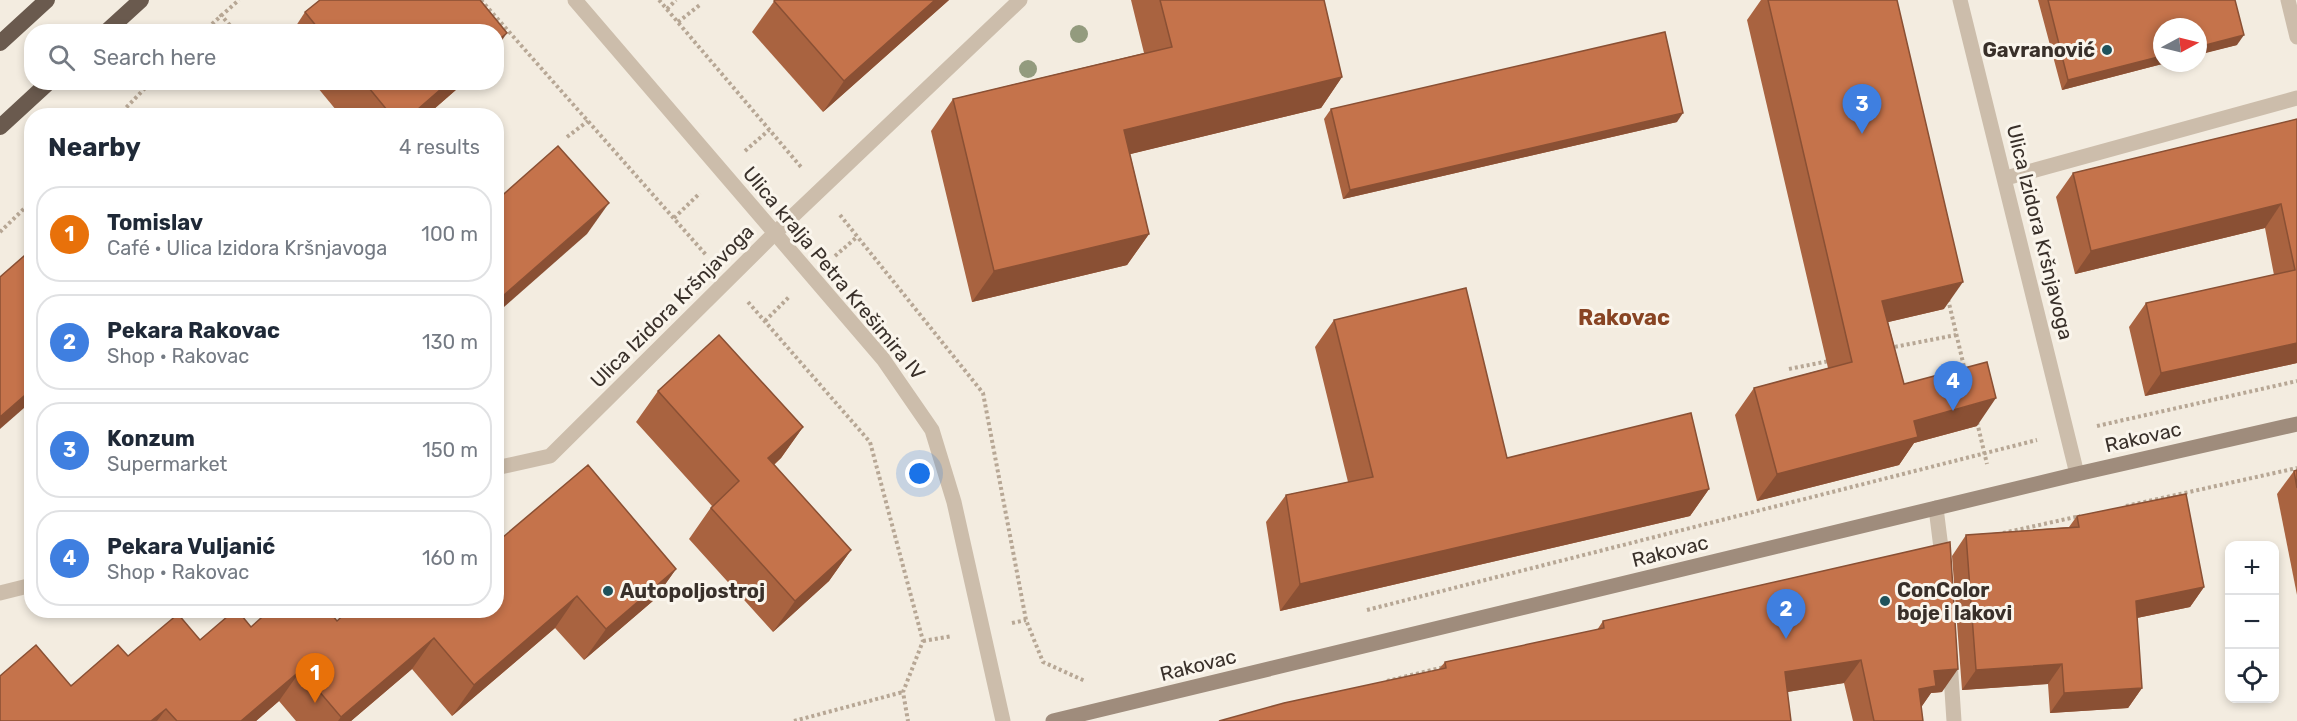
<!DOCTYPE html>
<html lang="en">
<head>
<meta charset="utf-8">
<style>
  :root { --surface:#fff; --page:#f6f6f7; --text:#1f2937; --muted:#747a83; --line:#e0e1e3; --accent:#1f525b }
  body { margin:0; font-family:Rubik,sans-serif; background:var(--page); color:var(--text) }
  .controls { position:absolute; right:18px; bottom:18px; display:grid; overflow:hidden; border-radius:12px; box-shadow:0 3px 9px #0003 }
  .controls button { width:54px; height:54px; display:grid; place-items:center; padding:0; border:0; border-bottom:2px solid var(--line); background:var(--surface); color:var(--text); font:30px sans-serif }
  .compass { position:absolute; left:2153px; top:18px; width:54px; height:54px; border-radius:50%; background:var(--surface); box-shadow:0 3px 9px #0003; rotate:83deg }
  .you { position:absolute; left:920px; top:474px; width:21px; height:21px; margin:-15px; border:4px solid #fff; border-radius:50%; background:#1a73e8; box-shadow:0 0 0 9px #1a73e833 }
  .badge { display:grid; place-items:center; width:39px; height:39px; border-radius:50%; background:var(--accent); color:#fff; font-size:20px; font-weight:700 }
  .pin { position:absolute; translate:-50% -50px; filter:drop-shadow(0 2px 3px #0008) }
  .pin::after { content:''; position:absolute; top:32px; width:21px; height:18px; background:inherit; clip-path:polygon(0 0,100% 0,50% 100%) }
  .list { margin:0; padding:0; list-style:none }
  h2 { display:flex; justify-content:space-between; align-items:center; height:78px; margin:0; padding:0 24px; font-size:26px }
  h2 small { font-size:20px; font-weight:400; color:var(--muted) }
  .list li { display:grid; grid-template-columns:39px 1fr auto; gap:18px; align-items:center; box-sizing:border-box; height:96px; margin:0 12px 12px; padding:0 12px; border:2px solid var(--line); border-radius:24px }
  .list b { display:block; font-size:22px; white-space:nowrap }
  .list p { margin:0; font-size:20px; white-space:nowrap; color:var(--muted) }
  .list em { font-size:20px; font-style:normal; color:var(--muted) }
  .icon { flex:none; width:33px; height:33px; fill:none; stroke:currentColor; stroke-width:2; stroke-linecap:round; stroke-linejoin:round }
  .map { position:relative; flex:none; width:2297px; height:721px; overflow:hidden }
  .search { position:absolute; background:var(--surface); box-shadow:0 3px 9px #0003; left:24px; top:24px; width:480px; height:66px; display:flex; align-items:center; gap:15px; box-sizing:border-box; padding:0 21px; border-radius:24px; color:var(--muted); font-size:22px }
  .panel { position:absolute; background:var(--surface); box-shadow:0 3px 9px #0003; left:24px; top:108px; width:480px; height:510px; border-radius:24px }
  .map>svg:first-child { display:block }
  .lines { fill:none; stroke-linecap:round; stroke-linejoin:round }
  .path { stroke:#b7a795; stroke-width:4; stroke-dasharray:3 3; stroke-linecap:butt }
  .service { stroke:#ccbdab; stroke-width:15 }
  .minor { stroke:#ccbdab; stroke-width:15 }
  .tertiary { stroke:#ccbdab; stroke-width:15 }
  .secondary { stroke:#9f8c7c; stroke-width:15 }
  .trunk { stroke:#6a5a4e; stroke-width:16 }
  .tree { fill:#939b7e }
  .wall { fill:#a96340 }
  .shaded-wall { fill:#8a5034 }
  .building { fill:#c5734b; stroke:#8a5034; stroke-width:1.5 }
  .poi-dot { fill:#1f525b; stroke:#faf5ec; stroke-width:2 }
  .labels { text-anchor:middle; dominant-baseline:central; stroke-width:6; stroke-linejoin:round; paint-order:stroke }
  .poi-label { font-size:20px; font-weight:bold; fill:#39302a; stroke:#faf5ec; text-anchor:start }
  .street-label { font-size:20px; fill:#39302a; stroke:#faf5ec }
  .quarter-label { font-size:22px; font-weight:bold; fill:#884423; stroke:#faf5ec }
</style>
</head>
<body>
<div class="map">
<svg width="2297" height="721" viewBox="0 0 2297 721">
  <rect width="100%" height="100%" fill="#f3ece0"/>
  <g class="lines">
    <g class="path">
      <polyline points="481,0 707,256"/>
      <polyline points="659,0 801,167"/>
      <polyline points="667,9 676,0"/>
      <polyline points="220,14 236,32"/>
      <polyline points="678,22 701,4"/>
      <polyline points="203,32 239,0"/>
      <polyline points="118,116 151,82"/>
      <polyline points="567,137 588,121"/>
      <polyline points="745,151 769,130"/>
      <polyline points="840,215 983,393 1026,620 1043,662 1085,681"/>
      <polyline points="674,218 700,193"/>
      <polyline points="0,232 32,201"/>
      <polyline points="835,256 857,237"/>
      <polyline points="1948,299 1965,371"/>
      <polyline points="748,302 870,442 923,641 903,692 908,721"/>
      <polyline points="765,321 789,297"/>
      <polyline points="1889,348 1956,335"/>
      <polyline points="1789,369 1829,361"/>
      <polyline points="1977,422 1987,464"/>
      <polyline points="2097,426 2297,381"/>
      <polyline points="2126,506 2297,468"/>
      <polyline points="2003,533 2080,516"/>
      <polyline points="1367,610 2037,440"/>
      <polyline points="1012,623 1026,620"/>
      <polyline points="923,641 952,636"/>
      <polyline points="1387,681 1444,667"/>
      <polyline points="794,721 903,692"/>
    </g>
    <g class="service">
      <polyline points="2288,0 2297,37"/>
      <polyline points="2006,178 2297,98"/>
    </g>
    <g class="minor">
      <polyline points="1960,0 2077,474"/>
      <polyline points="496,468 550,456 775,233 1020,0"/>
      <polyline points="1936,508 1943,564"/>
      <polyline points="0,593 32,585"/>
      <polyline points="1950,660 1954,721"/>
    </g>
    <polyline class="tertiary" points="575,0 883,359 932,430 954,502 1003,721"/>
    <polyline class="secondary" points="1053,721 2077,474 2297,424"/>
    <g class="trunk">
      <polyline points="106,32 141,0"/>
      <polyline points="0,43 47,0"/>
      <polyline points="0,127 49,82"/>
    </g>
  </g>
  <g class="tree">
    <circle cx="1079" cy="34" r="9"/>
    <circle cx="1028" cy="69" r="9"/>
  </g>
  <g class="wall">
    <polygon points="775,0 949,0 823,112 752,32"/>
    <polygon points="1131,0 1324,0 1342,77 1321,108 1130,154 1149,234 1127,265 972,302 931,131 953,99 1144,53"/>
    <polygon points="1761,0 1897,0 1944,309 1888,322 1904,384 1977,426 1914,443 1899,465 1757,501 1735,415 1754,388 1828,368 1747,20"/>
    <polygon points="2038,0 2235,0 2237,45 2162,63 2166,63 2062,90"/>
    <polygon points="305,12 496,32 292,32"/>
    <polygon points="313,82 465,82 426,116 341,116"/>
    <polygon points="1331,109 1677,122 1343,199 1324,119"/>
    <polygon points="2297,119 2297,363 2145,396 2129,327 2146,303 2274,275 2265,228 2075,274 2056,197 2073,173"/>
    <polygon points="1334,320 1507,458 1709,489 1690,516 1280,611 1266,522 1286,495 1348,482 1315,347"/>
    <polygon points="658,391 803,427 781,458 774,465 851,550 829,581 773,632 689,539 712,506 636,422"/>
    <polygon points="2297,470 2297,595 2277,494 2294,471"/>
    <polygon points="2077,516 2204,587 2190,607 2137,618 2142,688 2128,708 2050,713 2048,684 1962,690 1952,556 1966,535 2069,527"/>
    <polygon points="1950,542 1942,692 1931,693 1921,707 1923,721 1853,721 1844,683 1787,692 1439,669 1445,662 1597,630 1603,621"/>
    <polygon points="676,569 654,600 584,660 555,628 452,716 412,669 351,721 296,721 279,701 256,721 0,721 128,656 200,640 251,627 337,621"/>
  </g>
  <g class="shaded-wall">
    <polygon points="935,0 949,0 823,112 844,81"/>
    <polygon points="507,33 496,49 496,42"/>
    <polygon points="2244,35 2237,45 2198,55 2198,47"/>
    <polygon points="2162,56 2162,63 2166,63 2062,90 2068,80"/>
    <polygon points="1342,77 1321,108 1102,161 1124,130"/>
    <polygon points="449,82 465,82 426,116 410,116"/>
    <polygon points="1683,113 1677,122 1343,199 1350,190"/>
    <polygon points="609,203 587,234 496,314 496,302"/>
    <polygon points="2281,204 2265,228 2075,274 2091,251"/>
    <polygon points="1149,234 1127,265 972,302 994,271"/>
    <polygon points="1963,282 1944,309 1863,328 1882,301"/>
    <polygon points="2297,343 2297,363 2145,396 2161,373"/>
    <polygon points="32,389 32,401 0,429 0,417"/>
    <polygon points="1996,398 1977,426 1914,443 1899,465 1757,501 1777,474 1914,421"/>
    <polygon points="803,427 781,458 746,489 768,458"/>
    <polygon points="1709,489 1690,516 1280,611 1300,584"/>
    <polygon points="851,550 829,581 773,632 795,601"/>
    <polygon points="676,569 654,600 584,660 606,629"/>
    <polygon points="2204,587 2190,607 2122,621 2136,601"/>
    <polygon points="577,596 555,628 452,716 474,685"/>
    <polygon points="434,638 412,669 351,721 338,721 341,717"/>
    <polygon points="1861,660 1844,683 1768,695 1785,672"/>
    <polygon points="2062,664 2048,684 1962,690 1976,670"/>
    <polygon points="1958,669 1942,692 1931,693 1920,709 1919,689 1934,671"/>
    <polygon points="301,670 279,701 256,721 241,721"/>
    <polygon points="2142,688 2128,708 2050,713 2064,693"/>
    <polygon points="166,709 157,721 151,721"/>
  </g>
  <g class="building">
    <polygon points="320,0 480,0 507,33 496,42 496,32 321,32 305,12"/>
    <polygon points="775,0 935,0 844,81 774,1"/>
    <polygon points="1160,0 1324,0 1342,77 1124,130 1149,234 994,271 953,99 1172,47"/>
    <polygon points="1768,0 1897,0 1963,282 1882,301 1904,384 1987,362 1996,398 1914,421 1918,437 1777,474 1754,388 1852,362"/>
    <polygon points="2048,0 2235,0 2244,35 2198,47 2198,27 2162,27 2162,56 2068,80"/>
    <polygon points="1665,32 1683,113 1350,190 1331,109"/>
    <polygon points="364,82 449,82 410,116 392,116"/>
    <polygon points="2297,119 2297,343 2161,373 2146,303 2295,270 2281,204 2091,251 2073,173"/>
    <polygon points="558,146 609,203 496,302 496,201"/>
    <polygon points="32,249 32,389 0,417 0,277"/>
    <polygon points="1466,288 1507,458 1691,413 1709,489 1300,584 1286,495 1373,477 1334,320"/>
    <polygon points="719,335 803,427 768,458 851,550 795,601 711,508 739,481 658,391"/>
    <polygon points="588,465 676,569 606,629 577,596 474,685 434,638 341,717 301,670 241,721 177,721 166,709 151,721 0,721 0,676 36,645 71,686 118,645 128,656 178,614 200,640 235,610 237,610 251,627 270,610 328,610 337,621 349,610 496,610 496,543"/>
    <polygon points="2297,470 2297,488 2294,471"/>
    <polygon points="2186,494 2204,587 2136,601 2142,688 2064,693 2062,664 1976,670 1966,535 2079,527 2077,516"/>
    <polygon points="1950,542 1958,669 1934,671 1936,686 1919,689 1923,721 1874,721 1861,660 1785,672 1791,721 1219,721 1284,703 1446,668 1445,662 1604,628 1603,621"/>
  </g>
  <g class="poi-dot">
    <circle cx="2107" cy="50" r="6"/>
    <circle cx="608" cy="591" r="6"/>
    <circle cx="1885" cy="601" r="6"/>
  </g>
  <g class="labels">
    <g class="poi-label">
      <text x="2095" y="50" text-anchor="end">Gavranović</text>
      <text x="1897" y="590">ConColor<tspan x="1897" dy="23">boje i lakovi</tspan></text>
      <text x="620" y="591">Autopoljostroj</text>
    </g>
    <g class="street-label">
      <text transform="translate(2040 232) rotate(76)">Ulica Izidora Kršnjavoga</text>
      <text transform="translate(834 273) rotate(50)">Ulica kralja Petra Krešimira IV</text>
      <text transform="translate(672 306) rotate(-45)">Ulica Izidora Kršnjavoga</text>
      <text transform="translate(2143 437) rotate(-13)">Rakovac</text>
      <text transform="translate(1670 551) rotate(-14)">Rakovac</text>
      <text transform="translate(1198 665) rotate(-14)">Rakovac</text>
    </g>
    <g class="quarter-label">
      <text x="1624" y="317">Rakovac</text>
    </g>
  </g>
</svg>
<div class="controls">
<button>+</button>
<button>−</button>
<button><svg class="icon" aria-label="locate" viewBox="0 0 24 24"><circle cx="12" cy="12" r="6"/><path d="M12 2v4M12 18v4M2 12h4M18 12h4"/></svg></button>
</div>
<svg class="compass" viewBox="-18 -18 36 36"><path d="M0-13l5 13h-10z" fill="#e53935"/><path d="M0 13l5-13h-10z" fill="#747a83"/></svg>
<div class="you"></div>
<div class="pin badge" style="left:315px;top:703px;background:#e8710a">1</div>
<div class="pin badge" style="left:1786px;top:639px;background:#3f7fe0">2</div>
<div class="pin badge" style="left:1862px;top:134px;background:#3f7fe0">3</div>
<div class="pin badge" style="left:1953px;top:411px;background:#3f7fe0">4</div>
<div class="search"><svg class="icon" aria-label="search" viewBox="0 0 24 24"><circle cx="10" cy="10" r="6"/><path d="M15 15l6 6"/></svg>Search here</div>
<section class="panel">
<h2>Nearby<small>4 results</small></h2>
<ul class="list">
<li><span class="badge" style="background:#e8710a">1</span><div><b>Tomislav</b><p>Café · Ulica Izidora Kršnjavoga</p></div><em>100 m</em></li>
<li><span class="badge" style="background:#3f7fe0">2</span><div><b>Pekara Rakovac</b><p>Shop · Rakovac</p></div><em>130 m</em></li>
<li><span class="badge" style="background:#3f7fe0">3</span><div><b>Konzum</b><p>Supermarket</p></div><em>150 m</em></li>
<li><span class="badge" style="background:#3f7fe0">4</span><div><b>Pekara Vuljanić</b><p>Shop · Rakovac</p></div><em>160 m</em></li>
</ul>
</section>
</div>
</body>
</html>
